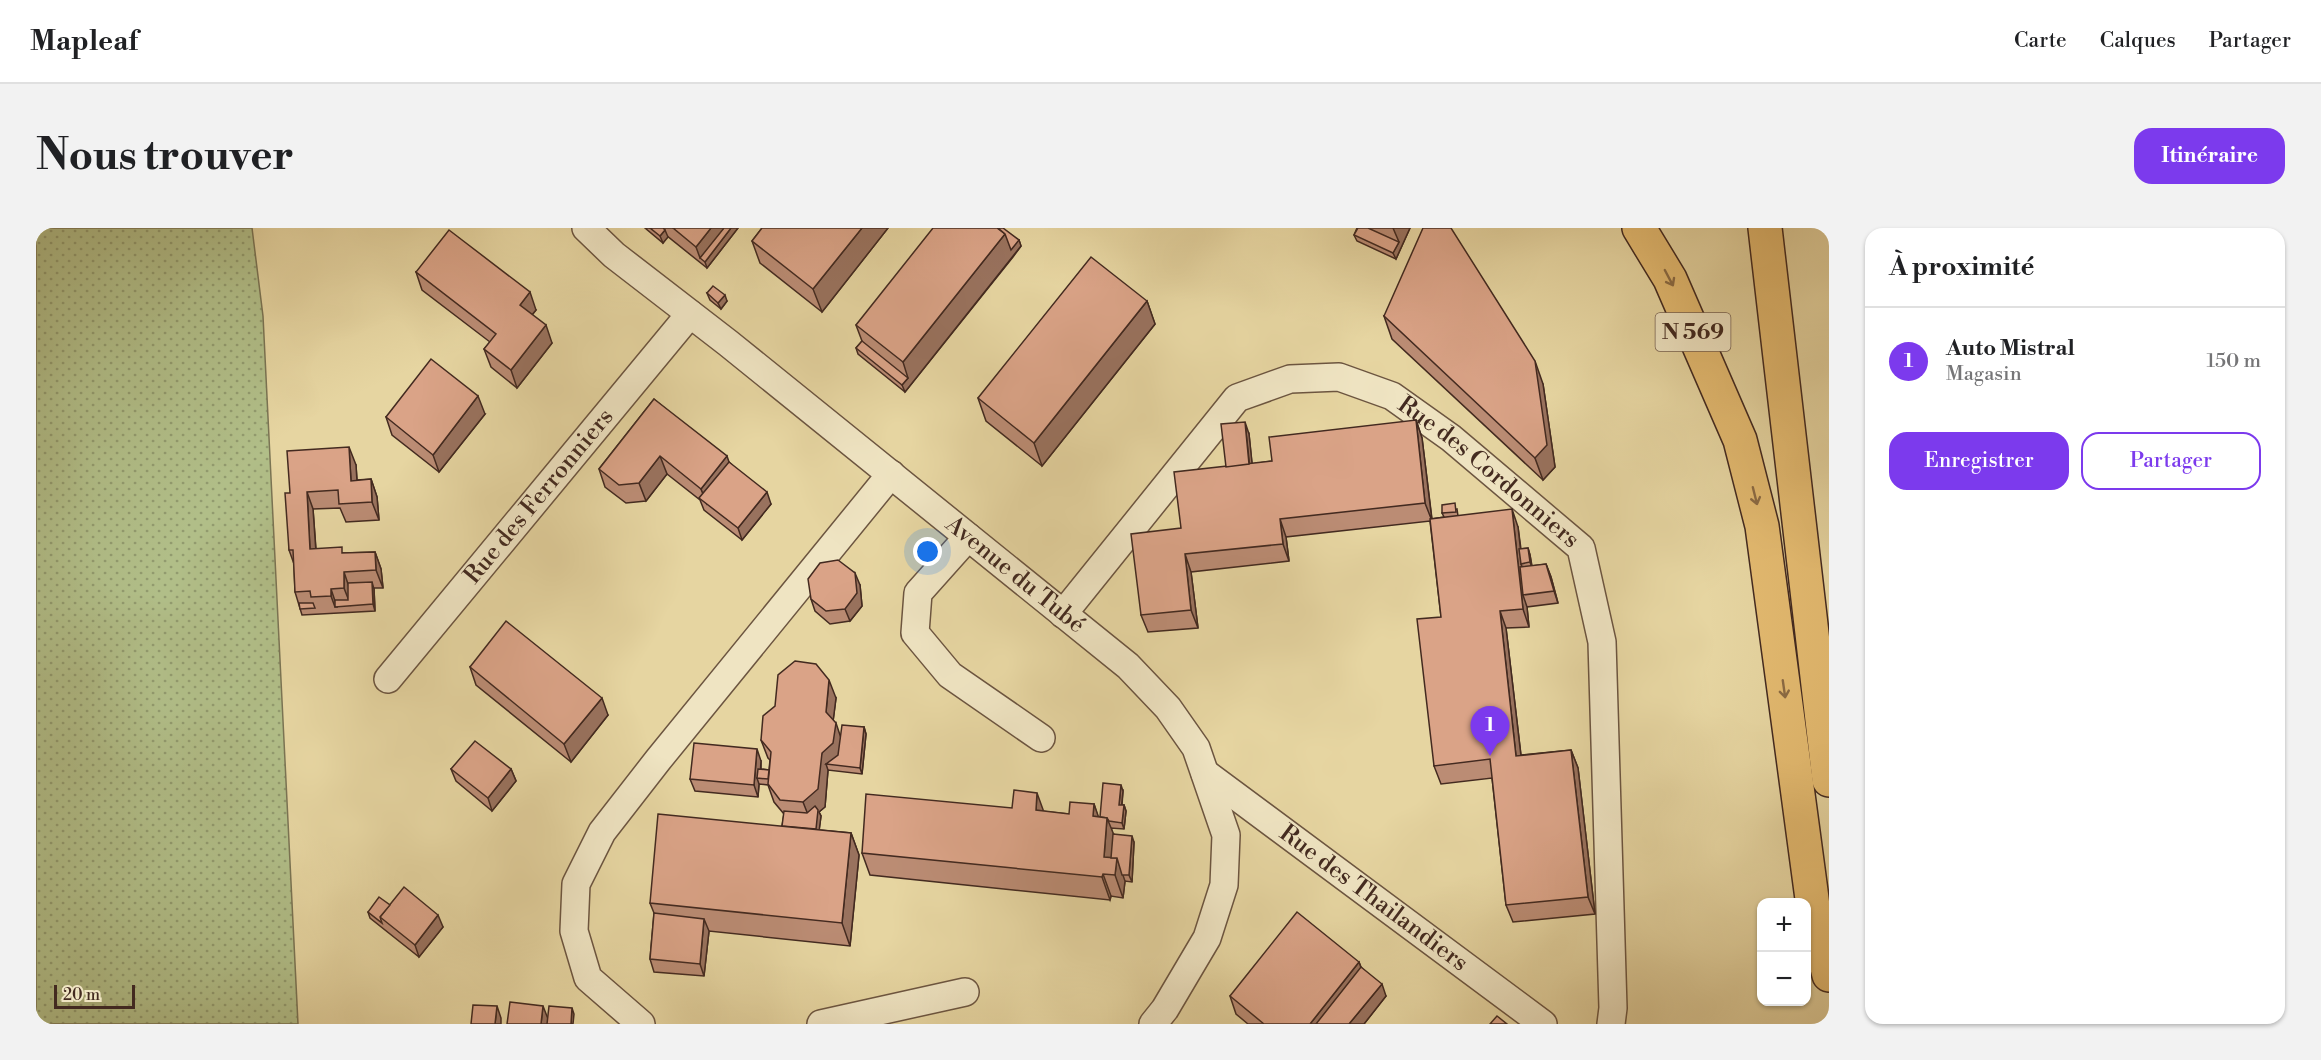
<!DOCTYPE html>
<html lang="fr">
<head>
<meta charset="utf-8">
<style>
  :root { --surface:#fff; --page:#f2f2f2; --text:#202124; --muted:#757577; --line:#e0e0e0; --accent:#7c3aed }
  body { margin:0; font-family:"Libre Bodoni",serif; background:var(--page); color:var(--text) }
  .controls { position:absolute; right:18px; bottom:18px; display:grid; overflow:hidden; border-radius:12px; box-shadow:0 2px 4px #0004 }
  .controls button { width:54px; height:54px; display:grid; place-items:center; padding:0; border:0; border-bottom:2px solid var(--line); background:var(--surface); color:var(--text); font:30px sans-serif }
  .scale { position:absolute; left:18px; bottom:15px; width:81px; box-sizing:border-box; padding-left:6px; border:3px solid #432a20; border-top:0; font-size:16px; line-height:21px; white-space:nowrap; color:#432a20; -webkit-text-stroke:4px #efe4c2; paint-order:stroke }
  .you { position:absolute; left:892px; top:324px; width:21px; height:21px; margin:-15px; border:4px solid #fff; border-radius:50%; background:#1a73e8; box-shadow:0 0 0 9px #1a73e833 }
  .badge { display:grid; place-items:center; width:39px; height:39px; border-radius:50%; background:var(--accent); color:#fff; font-size:20px; font-weight:700 }
  .pin { position:absolute; translate:-50% -50px; filter:drop-shadow(0 2px 3px #0008) }
  .pin::after { content:''; position:absolute; top:32px; width:21px; height:18px; background:inherit; clip-path:polygon(0 0,100% 0,50% 100%) }
  .list { margin:0; padding:0; list-style:none }
  h2 { display:flex; justify-content:space-between; align-items:center; height:78px; margin:0; padding:0 24px; font-size:26px }
  h2 small { font-size:20px; font-weight:400; color:var(--muted) }
  .list li { display:grid; grid-template-columns:39px 1fr auto; gap:18px; align-items:center; box-sizing:border-box; height:108px; padding:0 24px; border-top:2px solid var(--line) }
  .list b { display:block; font-size:22px; white-space:nowrap }
  .list p { margin:0; font-size:20px; white-space:nowrap; color:var(--muted) }
  .list em { font-size:20px; font-style:normal; color:var(--muted) }
  .actions { display:flex; gap:12px; padding:18px 24px }
  .actions a { flex:1; padding:14px 0; border:2px solid var(--accent); border-radius:18px; text-align:center; font-size:21px; color:var(--accent) }
  .actions .main { background:var(--accent); color:#fff }
  .map { position:relative; flex:none; width:1793px; height:796px; overflow:hidden; border-radius:18px }
  header { display:flex; align-items:center; gap:36px; box-sizing:border-box; height:84px; padding:0 30px; background:var(--surface); border-bottom:2px solid var(--line) }
  header strong { font-size:28px }
  nav { display:flex; gap:33px; margin-inline-start:auto; font-size:21px }
  .intro { display:flex; align-items:center; justify-content:space-between; box-sizing:border-box; height:144px; padding:0 36px }
  h1 { margin:0; font-size:42px }
  .button { padding:15px 27px; border-radius:18px; background:var(--accent); color:#fff; font-size:21px; font-weight:700 }
  main { display:flex; gap:36px; padding:0 36px }
  aside { flex:1; background:var(--surface); border-radius:18px; box-shadow:0 2px 4px #0004 }
  .map>svg:first-child { display:block }
  .grass { fill:url(#grass-dots); stroke:#7a7454; stroke-width:1.5 }
  .lines { fill:none; stroke-linecap:round; stroke-linejoin:round }
  .street-casing { stroke:#6c5540; stroke-width:30 }
  .primary-casing { stroke:#432a20; stroke-width:36 }
  .street { stroke:#efe4c2; stroke-width:27 }
  .primary { stroke:#e3ba70; stroke-width:33 }
  .wall { fill:#bb8c74; stroke:#432a20; stroke-width:1.5 }
  .shaded-wall { fill:#99725e; stroke:#432a20; stroke-width:1.5 }
  .building { fill:#daa387; stroke:#432a20; stroke-width:1.5 }
  .oneway { stroke:#8b6b44 }
  .labels { text-anchor:middle; dominant-baseline:central; stroke-width:5; stroke-linejoin:round; paint-order:stroke }
  .shield { fill:#efe4c2; stroke:#776251; stroke-width:1.5 }
  .shield-label { font-size:22px; font-weight:bold; fill:#432a20 }
  .street-label { font-size:24px; fill:#432a20; stroke:#efe4c2 }
</style>
</head>
<body>
<header>
<strong>Mapleaf</strong>
<nav><a>Carte</a><a>Calques</a><a>Partager</a></nav>
</header>
<div class="intro"><h1>Nous trouver</h1><a class="button">Itinéraire</a></div>
<main>
<div class="map">
<svg width="1793" height="796" viewBox="0 0 1793 796">
  <defs>
    <pattern id="grass-dots" width="8" height="8" patternUnits="userSpaceOnUse" patternTransform="scale(1.5)"><rect width="8" height="8" fill="#b1be88"/><path d="M2 2h.1M6 6h.1" fill="none" stroke="#929b6f" stroke-width="1.8" stroke-linecap="round"/></pattern>
  </defs>
  <rect width="100%" height="100%" fill="#e6d5a1"/>
  <filter id="stains"><feTurbulence type="fractalNoise" baseFrequency=".00333" numOctaves="4"/><feColorMatrix values="0 0 0 0 .2 0 0 0 0 .09 0 0 0 0 .02 0 0 0 .5 -.17"/></filter>
  <radialGradient id="worn" r=".72"><stop offset=".6" stop-color="#630" stop-opacity="0"/><stop offset="1" stop-color="#630" stop-opacity=".3"/></radialGradient>
  <polygon class="grass" points="0,0 216,0 227,88 262,796 0,796"/>
  <g class="lines">
    <defs>
      <g id="street">
        <path id="s1" d="M550 0 578 27 692 115 1092 438 1132 480 1160 520 1190 607 1188 657 1171 710 1129 781 1117 796"/>
        <polyline points="932,309 882,365 879,405 914,447 1005,510"/>
        <path id="s2" d="M1027 386 1201 170 1254 151 1303 149 1356 168 1415 210 1545 320 1566 414 1577 780 1575 796"/>
        <path id="s3" d="M352 451 654 86"/>
        <path id="s4" d="M1169 545 1507 796"/>
        <polyline points="605,796 552,750 538,703 540,656 566,604 622,532 855,246"/>
        <polyline points="785,796 929,764"/>
      </g>
      <g id="primary">
        <polyline points="1603,0 1634,51 1704,212 1726,298 1779,693 1793,747"/>
        <polyline points="1729,0 1793,552"/>
      </g>
    </defs>
    <use href="#street" class="street-casing"/>
    <use href="#primary" class="primary-casing"/>
    <use href="#street" class="street"/>
    <use href="#primary" class="primary"/>
  </g>
  <g class="wall">
    <polygon points="609,0 702,0 671,40 631,8 627,15"/>
    <polygon points="726,0 852,0 786,84 724,35 716,13"/>
    <polygon points="1321,0 1374,0 1360,31 1321,13 1318,7"/>
    <polygon points="983,12 985,18 977,29 869,164 822,126 820,120 826,113 820,97"/>
    <polygon points="380,44 500,82 496,87 516,115 481,160 455,139 448,121 454,114 386,62"/>
    <polygon points="671,65 691,73 685,81 674,72"/>
    <polygon points="1111,73 1119,96 1006,238 950,193 942,170"/>
    <polygon points="1348,88 1507,156 1519,239 1507,252 1356,111"/>
    <polygon points="618,171 693,234 735,276 706,312 668,282 664,272 631,246 610,273 590,275 569,259 563,241"/>
    <polygon points="449,186 403,244 356,207 350,189"/>
    <polygon points="1380,192 1386,210 1396,291 1408,289 1406,285 1421,281 1422,288 1482,299 1485,321 1492,320 1494,327 1496,338 1510,336 1515,349 1522,375 1491,379 1493,399 1470,400 1485,527 1535,522 1542,540 1559,686 1477,694 1470,677 1456,550 1405,556 1398,538 1405,389 1394,293 1250,309 1253,333 1155,344 1162,400 1112,404 1105,387 1145,300 1213,206 1216,236 1236,233"/>
    <polygon points="320,237 321,252 335,251 341,269 343,292 310,294 304,280 277,281 280,321 308,325 339,324 345,341 347,360 338,360 339,383 266,387 259,364 258,336 253,322 254,265"/>
    <polygon points="824,357 826,378 814,393 794,396 779,383 775,371"/>
    <polygon points="434,439 572,487 535,534 440,457"/>
    <polygon points="800,470 797,493 804,508 828,499 830,506 826,546 792,542 789,579 783,584 785,588 783,602 815,605 823,627 814,718 673,703 668,748 618,744 614,731 618,685 614,675 746,598 748,586 738,574 732,557 723,556 722,569 659,563 654,551 725,533 725,541 733,542 734,532 732,530 725,512"/>
    <polygon points="415,541 475,541 480,553 456,583 420,553"/>
    <polygon points="1087,563 1086,577 1088,577 1090,583 1088,601 1075,600 1077,606 1098,614 1096,654 1089,653 1087,670 1075,668 1074,672 834,647 826,625 976,580 1033,586 1058,576 1062,589 1064,589"/>
    <polygon points="354,677 407,699 383,729 334,690 332,684"/>
    <polygon points="1323,734 1325,739 1350,768 1328,796 1212,796 1200,786 1194,768"/>
  </g>
  <g class="shaded-wall">
    <polygon points="675,0 695,0 664,30 660,19"/>
    <polygon points="695,0 702,0 671,40 669,34"/>
    <polygon points="826,0 852,0 786,84 777,61"/>
    <polygon points="1357,0 1374,0 1360,31 1357,25 1363,14"/>
    <polygon points="629,2 632,9 627,15 624,8"/>
    <polygon points="969,6 983,12 985,18 869,164 866,157 872,150 867,134"/>
    <polygon points="494,64 500,82 490,94 484,77"/>
    <polygon points="689,67 691,73 685,81 682,75"/>
    <polygon points="1111,73 1119,96 1006,238 998,215"/>
    <polygon points="510,97 516,115 481,160 475,142"/>
    <polygon points="1499,133 1507,156 1519,239 1507,252 1499,230"/>
    <polygon points="442,168 449,186 403,244 397,227"/>
    <polygon points="1380,192 1386,210 1396,293 1389,275"/>
    <polygon points="1209,194 1213,206 1218,254 1214,241"/>
    <polygon points="313,219 320,237 322,270 315,253"/>
    <polygon points="624,228 631,246 610,273 603,255"/>
    <polygon points="691,228 697,246 671,276 665,261"/>
    <polygon points="335,251 341,269 343,292 336,274"/>
    <polygon points="271,264 277,281 281,339 274,321"/>
    <polygon points="731,264 735,276 706,312 702,300"/>
    <polygon points="1476,281 1482,299 1486,335 1485,336 1487,341 1487,367 1491,379 1493,399 1487,381"/>
    <polygon points="1244,291 1250,309 1253,333 1247,316"/>
    <polygon points="1492,320 1494,327 1496,340 1494,334"/>
    <polygon points="339,324 345,341 347,360 340,342"/>
    <polygon points="1149,326 1155,344 1162,400 1155,382"/>
    <polygon points="1510,336 1515,349 1522,375 1518,363"/>
    <polygon points="308,344 314,362 315,378 308,360"/>
    <polygon points="819,345 824,357 826,378 814,393 809,381"/>
    <polygon points="336,354 338,361 339,383 337,376"/>
    <polygon points="295,361 301,379 299,379 295,368"/>
    <polygon points="1464,383 1470,400 1487,545 1480,528"/>
    <polygon points="793,452 800,470 796,502 790,484"/>
    <polygon points="566,470 572,487 535,534 528,516"/>
    <polygon points="800,495 806,513 804,533 790,536 792,542 789,579 783,584 785,588 782,612 767,574 786,525"/>
    <polygon points="828,499 830,506 826,546 824,540"/>
    <polygon points="721,521 725,533 724,550 721,550 723,556 722,569 718,557"/>
    <polygon points="1535,522 1542,540 1559,686 1552,669"/>
    <polygon points="475,541 480,553 456,583 452,570"/>
    <polygon points="1085,557 1087,563 1085,583 1083,577"/>
    <polygon points="1001,565 1009,587 1000,582"/>
    <polygon points="1058,576 1066,599 1057,588"/>
    <polygon points="1088,577 1090,583 1088,601 1086,595"/>
    <polygon points="1071,590 1080,612 1077,645 1068,629"/>
    <polygon points="815,605 823,627 814,718 806,695"/>
    <polygon points="1096,608 1098,614 1096,654 1093,647"/>
    <polygon points="1081,630 1089,653 1087,670 1079,647"/>
    <polygon points="1067,646 1075,668 1074,672 1066,649"/>
    <polygon points="402,687 407,699 383,729 379,717"/>
    <polygon points="668,691 673,703 668,748 664,736"/>
    <polygon points="1323,734 1329,751 1294,796 1274,796"/>
    <polygon points="1346,756 1350,768 1328,796 1313,796"/>
    <polygon points="461,778 465,790 465,796 459,796"/>
    <polygon points="507,778 514,796 505,796"/>
    <polygon points="536,780 538,786 537,796 535,796"/>
  </g>
  <g class="building">
    <polygon points="614,0 627,0 629,2 624,8"/>
    <polygon points="637,0 675,0 660,19"/>
    <polygon points="688,0 695,0 669,34 664,30"/>
    <polygon points="726,0 826,0 777,61 716,13"/>
    <polygon points="897,0 961,0 969,6 867,134 820,97"/>
    <polygon points="962,0 967,0 983,12 975,22 969,6"/>
    <polygon points="1322,0 1332,0 1363,14 1357,25 1318,7"/>
    <polygon points="1387,0 1415,0 1499,133 1511,217 1499,230 1348,88"/>
    <polygon points="413,2 494,64 484,77 510,97 475,142 448,121 460,106 380,44"/>
    <polygon points="1055,29 1111,73 998,215 942,170"/>
    <polygon points="677,58 689,67 682,75 671,65"/>
    <polygon points="826,113 872,150 866,157 820,120"/>
    <polygon points="395,131 442,168 397,227 350,189"/>
    <polygon points="618,171 691,228 665,261 624,228 603,255 583,257 563,241"/>
    <polygon points="1380,192 1389,275 1244,291 1247,316 1149,326 1155,382 1105,387 1095,306 1145,300 1138,244 1236,233 1233,209"/>
    <polygon points="1209,194 1213,236 1190,239 1185,196"/>
    <polygon points="313,219 315,253 335,251 336,274 303,276 302,262 271,264 274,321 306,319 306,325 339,324 340,342 308,344 308,360 295,361 295,368 275,369 274,363 259,364 257,322 253,322 249,265 254,265 251,223"/>
    <polygon points="693,234 731,264 702,300 663,270"/>
    <polygon points="1419,275 1420,284 1406,285 1406,277"/>
    <polygon points="1476,281 1487,381 1464,383 1480,528 1535,522 1552,669 1470,677 1454,531 1398,538 1381,391 1405,389 1394,291"/>
    <polygon points="1492,320 1494,334 1485,336 1483,321"/>
    <polygon points="802,332 819,345 821,365 809,381 790,383 775,371 772,351 784,335"/>
    <polygon points="1510,336 1518,363 1487,367 1484,339"/>
    <polygon points="336,354 337,376 299,379 299,372 312,372 312,355"/>
    <polygon points="263,375 277,375 279,380 264,381"/>
    <polygon points="470,393 566,470 528,516 434,439"/>
    <polygon points="759,433 780,436 793,452 790,484 800,495 797,515 786,525 782,561 767,574 744,572 732,556 735,524 725,512 727,488 739,478 742,447"/>
    <polygon points="806,497 828,499 824,540 790,536 802,527"/>
    <polygon points="439,513 475,541 452,570 415,541"/>
    <polygon points="658,515 721,521 718,557 654,551"/>
    <polygon points="722,541 733,542 732,551 721,550"/>
    <polygon points="1067,555 1085,557 1083,577 1088,577 1086,595 1073,593 1071,590 1064,589"/>
    <polygon points="978,562 1001,565 1000,582 1033,586 1034,574 1058,576 1057,588 1071,590 1068,629 1081,630 1079,647 1067,646 1066,649 826,625 830,566 976,580"/>
    <polygon points="779,578 782,582 780,601 746,598 748,583 771,585"/>
    <polygon points="622,586 815,605 806,695 614,675"/>
    <polygon points="1077,606 1096,608 1093,647 1086,647 1081,630 1075,630"/>
    <polygon points="368,659 402,687 379,717 344,689"/>
    <polygon points="343,669 354,677 344,689 346,695 332,684"/>
    <polygon points="1261,684 1323,734 1274,796 1228,796 1194,768"/>
    <polygon points="618,685 668,691 664,736 614,731"/>
    <polygon points="1325,739 1346,756 1313,796 1280,796"/>
    <polygon points="474,774 507,778 505,796 471,796"/>
    <polygon points="437,777 461,778 459,796 435,796"/>
    <polygon points="513,778 536,780 535,796 511,796"/>
    <polygon points="1461,788 1471,796 1454,796"/>
  </g>
  <defs><path id="oneway-shaft" d="M-6 0H5M1.5-3L5.5 0L1.5 3" fill="none" stroke-width="1.6" stroke-linecap="round" stroke-linejoin="round" transform="scale(1.5)"/></defs>
  <g class="oneway">
    <use href="#oneway-shaft" transform="translate(1633 50) rotate(62)"/>
    <use href="#oneway-shaft" transform="translate(1719 268) rotate(76)"/>
    <use href="#oneway-shaft" transform="translate(1748 461) rotate(82)"/>
  </g>
  <g class="labels">
    <rect class="shield" x="1619.5" y="85" width="75" height="38" rx="4.5"/>
    <g class="shield-label">
      <text x="1657" y="104">N 569</text>
    </g>
    <g class="street-label">
      <text stroke="none"><textPath href="#s2" startOffset="562">Rue des Cordonniers</textPath></text>
      <text stroke="none"><textPath href="#s3" startOffset="237">Rue des Ferronniers</textPath></text>
      <text stroke="none"><textPath href="#s1" startOffset="552">Avenue du Tubé</textPath></text>
      <text stroke="none"><textPath href="#s4" startOffset="210">Rue des Thailandiers</textPath></text>
    </g>
  </g>
  <rect width="100%" height="100%" filter="url(#stains)"/>
  <rect width="100%" height="100%" fill="url(#worn)"/>
</svg>
<div class="controls">
<button>+</button>
<button>−</button>
</div>
<div class="scale">20 m</div>
<div class="you"></div>
<div class="pin badge" style="left:1454px;top:528px">1</div>
</div>
<aside>
<h2>À proximité<small></small></h2>
<ul class="list">
<li><span class="badge">1</span><div><b>Auto Mistral</b><p>Magasin</p></div><em>150 m</em></li>
</ul>
<div class="actions"><a class="main">Enregistrer</a><a>Partager</a></div>
</aside>
</main>
</body>
</html>
